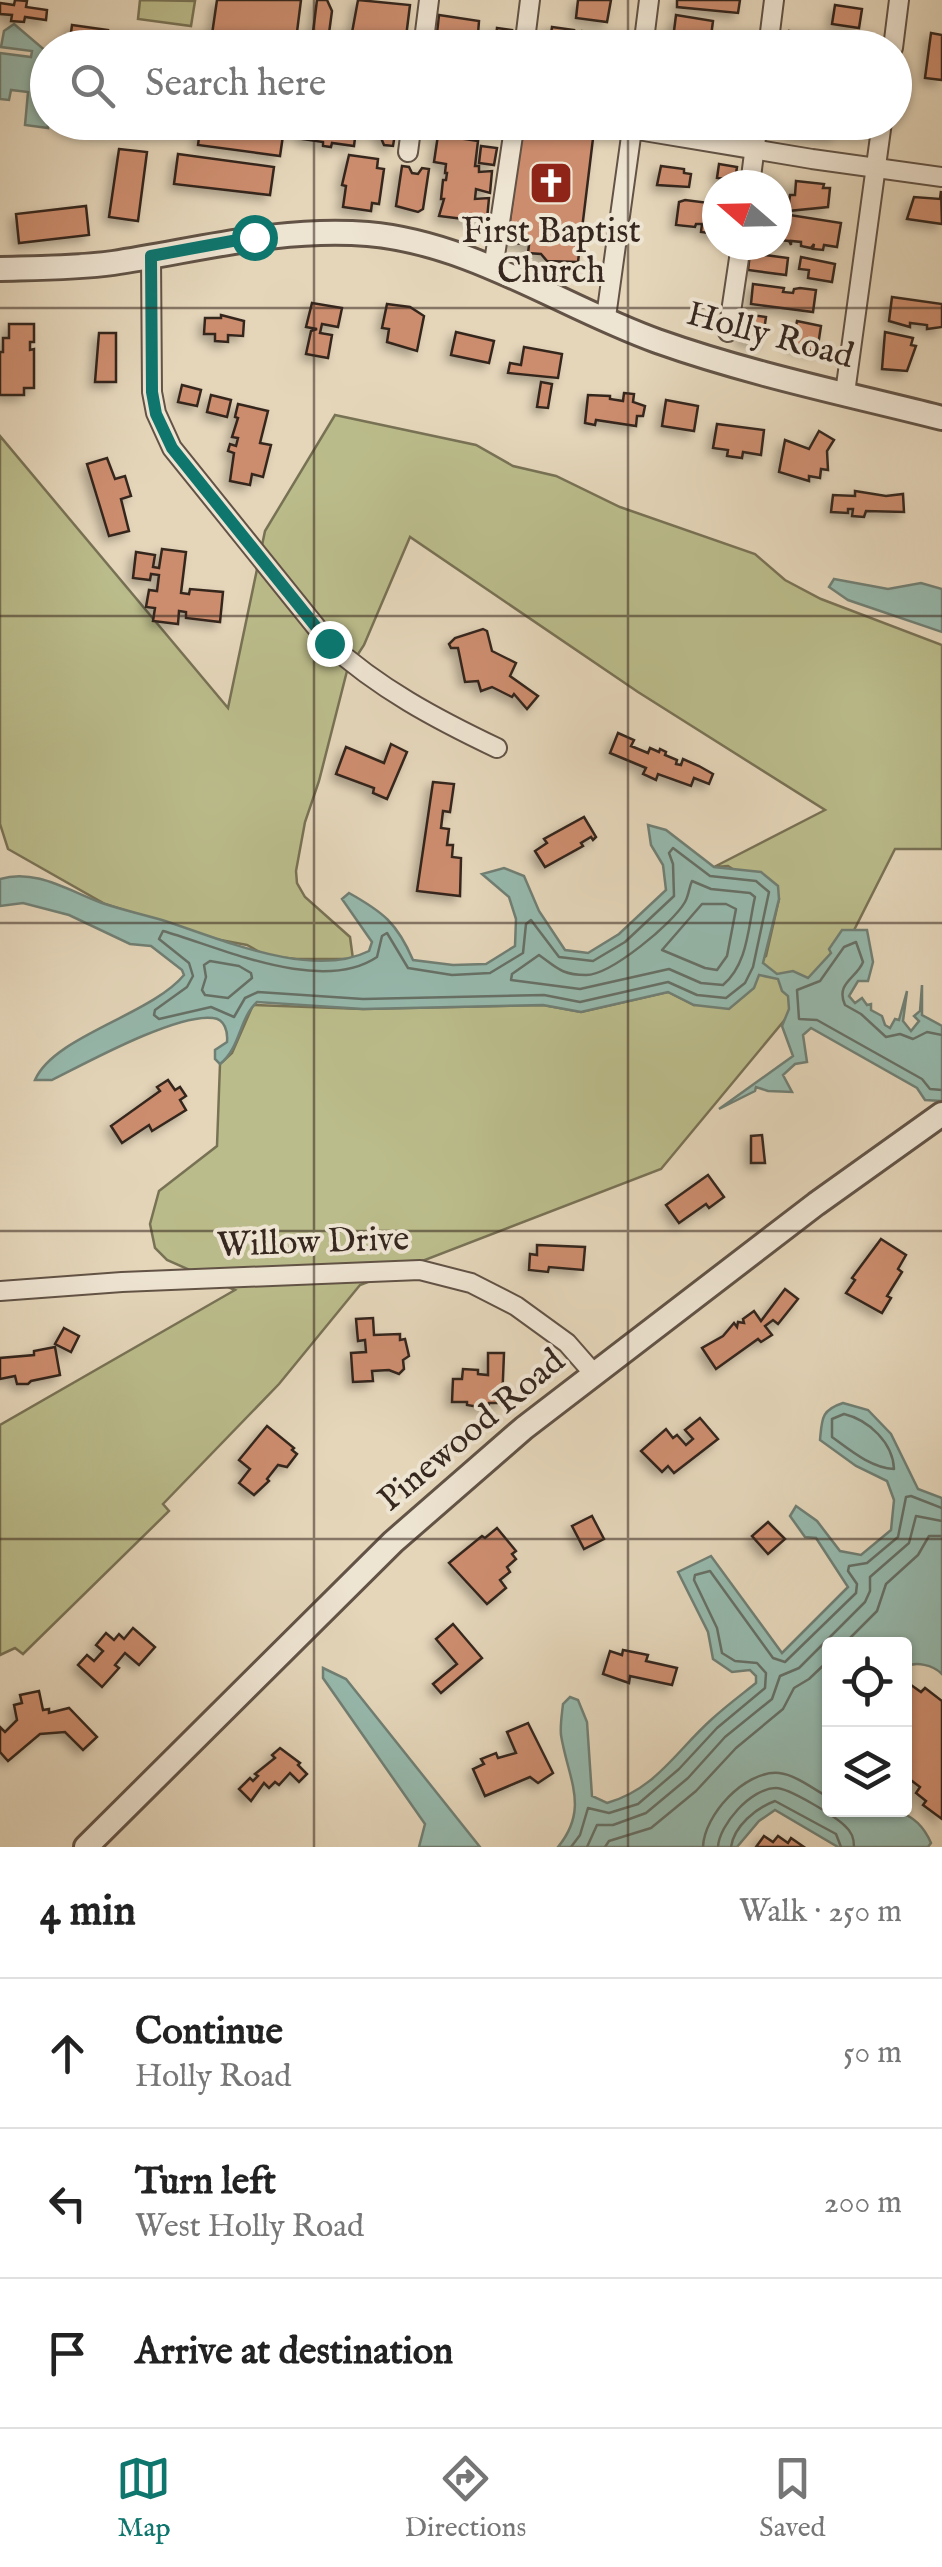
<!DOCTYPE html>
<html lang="en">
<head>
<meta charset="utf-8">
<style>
  :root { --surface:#fff; --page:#f6f6f6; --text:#222; --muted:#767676; --line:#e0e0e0; --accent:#0f766e }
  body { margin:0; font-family:"IM FELL English",serif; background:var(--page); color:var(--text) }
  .controls { position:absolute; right:30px; bottom:30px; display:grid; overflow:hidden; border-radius:10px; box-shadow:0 2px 8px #0004 }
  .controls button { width:90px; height:90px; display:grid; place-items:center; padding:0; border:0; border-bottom:2px solid var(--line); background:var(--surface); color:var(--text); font:50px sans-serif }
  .compass { position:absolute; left:702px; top:170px; width:90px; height:90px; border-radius:50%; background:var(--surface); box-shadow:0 2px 8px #0004; rotate:290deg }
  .stop { position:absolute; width:30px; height:30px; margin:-22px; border:8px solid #0f766e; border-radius:50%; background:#fff }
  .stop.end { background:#0f766e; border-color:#fff; box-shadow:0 2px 10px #0008 }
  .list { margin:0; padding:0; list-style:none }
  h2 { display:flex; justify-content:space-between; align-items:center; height:130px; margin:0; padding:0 40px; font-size:42px }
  h2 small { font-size:32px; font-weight:400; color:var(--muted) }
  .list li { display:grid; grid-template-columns:65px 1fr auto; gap:30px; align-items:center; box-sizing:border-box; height:150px; padding:0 40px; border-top:2px solid var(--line) }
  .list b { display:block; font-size:38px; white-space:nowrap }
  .list p { margin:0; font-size:32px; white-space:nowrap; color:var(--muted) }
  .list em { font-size:32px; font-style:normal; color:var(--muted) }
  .icon { flex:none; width:55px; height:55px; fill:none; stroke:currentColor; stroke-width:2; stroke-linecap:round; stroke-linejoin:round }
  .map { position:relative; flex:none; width:942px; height:1847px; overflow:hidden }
  .search { position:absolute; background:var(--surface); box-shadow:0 2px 8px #0004; left:30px; right:30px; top:30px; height:110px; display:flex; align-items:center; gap:25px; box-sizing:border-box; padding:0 35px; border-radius:55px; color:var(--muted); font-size:38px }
  .sheet { height:580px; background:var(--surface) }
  nav { display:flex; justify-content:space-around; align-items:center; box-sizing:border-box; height:140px; border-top:2px solid var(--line); background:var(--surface); font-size:28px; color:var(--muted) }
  nav a { display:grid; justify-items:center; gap:5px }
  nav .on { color:var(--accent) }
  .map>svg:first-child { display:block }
  .green { fill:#bbbc8b; stroke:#787255; stroke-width:2.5 }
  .water { fill:#96b9ad; stroke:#707f74; stroke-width:2.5 }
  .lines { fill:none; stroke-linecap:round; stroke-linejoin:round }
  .shore { stroke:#667066; stroke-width:2.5 }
  .building { fill:#cc8d6e; stroke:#36271f; stroke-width:2.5; filter:url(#shadow) }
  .minor-casing { stroke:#625346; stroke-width:22 }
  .tertiary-casing { stroke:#625346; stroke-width:28 }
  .minor { stroke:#eee4d2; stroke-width:18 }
  .tertiary { stroke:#eee4d2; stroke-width:22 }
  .route { stroke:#0f766e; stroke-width:12 }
  .grid { fill:none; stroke:#36271f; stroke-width:2.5; stroke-opacity:0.55 }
  .labels { text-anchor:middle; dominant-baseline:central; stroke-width:8; stroke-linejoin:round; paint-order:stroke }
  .poi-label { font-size:35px; fill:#36271f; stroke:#eee4d2 }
  .street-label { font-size:35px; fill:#36271f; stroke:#eee4d2 }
</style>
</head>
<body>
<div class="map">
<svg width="942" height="1847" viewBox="0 0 942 1847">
  <defs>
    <filter id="shadow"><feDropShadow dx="-5" dy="5" stdDeviation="5" flood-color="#0004"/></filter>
  </defs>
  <rect width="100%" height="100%" fill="#e5d6ba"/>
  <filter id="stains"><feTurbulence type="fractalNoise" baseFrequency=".002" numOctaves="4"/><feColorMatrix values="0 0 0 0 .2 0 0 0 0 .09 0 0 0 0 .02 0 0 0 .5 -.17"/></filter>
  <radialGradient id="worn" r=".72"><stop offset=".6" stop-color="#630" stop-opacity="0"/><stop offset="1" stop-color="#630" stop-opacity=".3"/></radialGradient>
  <g class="green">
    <polygon points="140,0 195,1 191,26 138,19"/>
    <polygon points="335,415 476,445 513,466 556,476 620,507 755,554 785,580 821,599 942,645 942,849 895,849 846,946 661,1169 360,1285 279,1384 163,1504 169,1511 23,1654 15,1648 0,1655 0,1425 235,1290 167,1260 155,1248 150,1224 159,1191 217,1146 220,1064 232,1053 253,1005 363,1009 543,1005 581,1012 668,992 694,1005 766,956 779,899 728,866 714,867 825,810 638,692 410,537 364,645 347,671 319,781 305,822 296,871 297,883 305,897 350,937 353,959 297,959 267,956 247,945 215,939 105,904 8,849 0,824 0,436 228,708 265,531"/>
  </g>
  <g class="water">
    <polygon points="14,24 47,52 48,128 25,125 28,92 11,90 9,100 0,99 0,53 31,57 32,51 1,47 4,31"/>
    <polygon points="834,579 888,589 921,583 942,589 942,632 848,600 829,587"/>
    <path d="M648 825 666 830 714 867 761 872 778 886 779 899 763 963 777 974 793 971 808 978 831 953 829 949 842 930H867L873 962 868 981H858L849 996 855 1003 862 998 867 1005 871 1004V1010L882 1016 885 1025 890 1028 895 1019 899 1020 907 991 903 1021 911 1031 919 1021 914 1016 920 1011 922 985V1015L942 1026V1101L925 1100 917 1088 811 1028 803 1035 807 1062 795 1064 783 1075 792 1092 768 1091 756 1087 755 1091 719 1109 793 1056 782 1026 789 1009 788 996 782 991 778 979 759 975 754 988 729 1009 694 1005 668 992 581 1012 543 1005 363 1009 257 1002C239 1018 241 1047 220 1064L215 1059V1050L227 1042C228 1032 225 1019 213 1018 177 1013 86 1063 52 1080H35C54 1036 151 1015 184 975L182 970 151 946 130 944 69 915 23 903 0 906V879C35 868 69 891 102 903 122 910 142 914 162 920 219 938 311 980 369 951L372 942 342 899 349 893C383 912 397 923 413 960L453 965 486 964 515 946 516 919 509 897 482 874 504 868 524 876 539 911 565 950 588 953 619 934 666 890 663 865 651 845Z"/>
    <path d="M843 1403 868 1410 891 1434 918 1489 942 1498V1674C933 1665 916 1661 905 1667L904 1644H830V1810C871 1810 912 1798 931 1843L928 1847H838L775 1810 759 1821 737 1847H558C590 1808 568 1779 561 1735 560 1725 562 1714 563 1704L570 1697 578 1700 587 1722 592 1796 607 1803C656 1789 676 1751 712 1719 726 1706 741 1695 756 1683V1676L750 1670 732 1672 713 1659 708 1632 678 1572 711 1556 782 1653 848 1587 816 1538 805 1537 790 1516 796 1506 817 1521 840 1551 861 1555 891 1530 894 1500 887 1481 856 1466 820 1440C822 1419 821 1410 843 1403Z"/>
    <polygon points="323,1668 346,1679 480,1847 419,1847 425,1824 323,1678"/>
  </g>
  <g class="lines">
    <g class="shore">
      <path d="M673 848 710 876 756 881 769 892 753 967 745 983 726 998 697 995 668 982 580 1002 544 995 363 999 258 992 245 998 234 1017 211 1007 159 1019 154 1015 155 1010 187 987 193 976 189 963 159 939 163 931C220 947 321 995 377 957L382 936 387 933 408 968 452 975 490 973 523 953 526 924 531 920 559 957 593 961 625 942 674 896 673 864 669 853Z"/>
      <path d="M692 881 711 889 750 893 755 897C748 927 748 964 723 985L701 983 669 969 580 989 511 980 512 974 539 955C556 967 561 975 586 975 611 975 673 923 685 902 689 895 689 887 692 881Z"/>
      <polygon points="702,904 726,904 736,909 727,956 717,970 705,968 662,950"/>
      <polygon points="210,961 239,966 251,973 252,978 228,998 205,995 202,990 206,977 204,965"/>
      <path d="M942 1035 927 1032 913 1039 900 1034 886 1037 861 1014 845 1005C835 983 857 978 863 962L856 942 844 947 820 981 797 990 799 1019 817 1020 922 1079 930 1089 942 1090"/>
      <path d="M844 1414C869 1420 893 1443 894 1469 871 1468 850 1450 832 1437V1419Z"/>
      <polyline points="844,1644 877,1611 886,1584 918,1555 929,1536 942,1536"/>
      <polyline points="571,1847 580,1835 588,1808 609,1813 638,1804 679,1769 717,1728 765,1688 766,1673 757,1663 735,1661 722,1653 717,1628 694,1580 695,1575 710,1571 773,1658 785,1662 856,1593 857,1584 848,1571 849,1566 867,1563 898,1537 906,1497 911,1496 942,1508"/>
      <polyline points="587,1847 597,1825 613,1825 646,1813 688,1778 725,1737 772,1699 780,1676 799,1668 865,1602 870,1591 870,1577 909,1543 916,1516 942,1521"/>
      <polyline points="605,1847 609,1841 651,1828 696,1791 736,1748 783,1709 794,1688 809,1679 830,1659"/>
      <path d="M703 1847C704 1815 745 1770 779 1773 797 1775 814 1790 830 1798"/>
      <path d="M718 1847C719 1825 751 1788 776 1788 789 1788 835 1816 845 1826 852 1832 854 1838 854 1847"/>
      <path d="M731 1847C734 1826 756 1808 775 1801L836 1834 841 1847"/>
    </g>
  </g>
  <g class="building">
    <polygon points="15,0 27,1 26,7 47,10 46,20 25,17 24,22 11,21 12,15 0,14 0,3 14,5"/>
    <polygon points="217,0 301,0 295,48 210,48"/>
    <polygon points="317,0 327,0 332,11 327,48 311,48"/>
    <polygon points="358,0 410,5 405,45 367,36 366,40 351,38"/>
    <polygon points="578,0 611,0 607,22 576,18"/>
    <polygon points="677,0 740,0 738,13 677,7"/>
    <polygon points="835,5 862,9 859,28 832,24"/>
    <polygon points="439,15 479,21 478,34 485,35 484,48 449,48 450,44 436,42"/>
    <polygon points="676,15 713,21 710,44 695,42 694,48 682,48 683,41 673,39"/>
    <polygon points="72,25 108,30 106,46 116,48 69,48"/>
    <polygon points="552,27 574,30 573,36 581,36 582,31 600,33 601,48 579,48 579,45 571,44 571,48 549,47"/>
    <polygon points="497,28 512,30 510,47 495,45"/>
    <polygon points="789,31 810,34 808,48 786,48"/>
    <polygon points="931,33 942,35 942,80 925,78"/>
    <polygon points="201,122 285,122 280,156 198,145"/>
    <polygon points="304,122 357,122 354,146 332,143 331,147 323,146 323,142 302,139"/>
    <polygon points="381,122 397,122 393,146 384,145 379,133"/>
    <polygon points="523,122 595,122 578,262 547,261 541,254 528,253 529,245 507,242"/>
    <polygon points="793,122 837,122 835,136 792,132"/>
    <polygon points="438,135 478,141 475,166 479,166 479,172 492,171 490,193 476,189 475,199 489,198 487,219 473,215 472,220 439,216 444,199 441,199 443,180 446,180 447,173 445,173 446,164 434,162"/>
    <polygon points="481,146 497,148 494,165 479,163"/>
    <polygon points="119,149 147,152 138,221 109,217"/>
    <polygon points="178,154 274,167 270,195 174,184"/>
    <polygon points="349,155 378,159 377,168 384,169 379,204 372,203 371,211 343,207 346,186 342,185"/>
    <polygon points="719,164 737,167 735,180 717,178"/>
    <polygon points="402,166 409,167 412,173 418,174 422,168 429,169 423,209 418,212 396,206"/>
    <polygon points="661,166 684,169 684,173 691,174 689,187 657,185"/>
    <polygon points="796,181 824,184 823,188 830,188 828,207 788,211 790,195 795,195"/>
    <polygon points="941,191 942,224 907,219 914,197 940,199"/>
    <polygon points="685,200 717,204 717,234 701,232 702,224 696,224 695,227 676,225 679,202"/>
    <polygon points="86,206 89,235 19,243 16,214"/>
    <polygon points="777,213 841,223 837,247 824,245 823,250 813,249 814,244 811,248 801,246 801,242 791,241 791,245 789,241 779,240 777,244"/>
    <polygon points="750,253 788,258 786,275 748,270"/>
    <polygon points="801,257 835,264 832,282 808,278 809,270 799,269"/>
    <polygon points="753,284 784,288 783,292 793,293 794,289 800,288 816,290 813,312 751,304"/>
    <polygon points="892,297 942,304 942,327 927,329 927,325 910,323 910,327 889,321"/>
    <polygon points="312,303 342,308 338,327 322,324 320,333 332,335 328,358 306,354 311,331 317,329 306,327"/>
    <polygon points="387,304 410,307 424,316 417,351 387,342 389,329 382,328"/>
    <polygon points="745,314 766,317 762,343 741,340"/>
    <polygon points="221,315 244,321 243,336 228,335 228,342 215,341 215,334 204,334 205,318 221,318"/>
    <polygon points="797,321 821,326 817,352 792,346"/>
    <polygon points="9,324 34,324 34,342 30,342 30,350 34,349 34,388 24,388 24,395 0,395 0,352 3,352 3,338 9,338"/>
    <polygon points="456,332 494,341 489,363 451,355"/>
    <polygon points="885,332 913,338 911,345 916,346 907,371 882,369"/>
    <polygon points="99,333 116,333 116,382 95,382"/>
    <polygon points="524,347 562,354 558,378 508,373 510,363 521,365"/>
    <polygon points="541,382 552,384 548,408 537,407"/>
    <polygon points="182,385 201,390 197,406 178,402"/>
    <polygon points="624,393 634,394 633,402 645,406 643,416 637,416 636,426 596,420 595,425 585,423 588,395 610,396 610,399 623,401"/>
    <polygon points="211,395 231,400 227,417 207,412"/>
    <polygon points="666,400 698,406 694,431 662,426"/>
    <polygon points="238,404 268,411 260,443 271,445 263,477 252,474 250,485 230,481 234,453 228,451 230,444 236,446 238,438 232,437 238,418 235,417"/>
    <polygon points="717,424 764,430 761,455 743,452 742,458 727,456 728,450 713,448"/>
    <polygon points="819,431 834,440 827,451 828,470 821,469 820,478 809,476 809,481 779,472 785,440 809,449"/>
    <polygon points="107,458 115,479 125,476 131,496 121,499 129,531 109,536 87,464"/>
    <polygon points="855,491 886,496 903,494 904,512 866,511 864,517 852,516 853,509 848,509 848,513 831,512 833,495 855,496"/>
    <polygon points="162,549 186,552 181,593 189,594 190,589 223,592 220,622 186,618 186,612 179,611 178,624 153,621 155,608 146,607 149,590 157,591 159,575 151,574 150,580 133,578 136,552 155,555 153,567 159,568"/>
    <polygon points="483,629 487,631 492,651 516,663 510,676 538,696 527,709 514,694 512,697 492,687 481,691 478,681 465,682 458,648 451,648 449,644 455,638"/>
    <polygon points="618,733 634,740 631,746 648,753 650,748 659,752 660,749 666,752 665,755 677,760 676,764 681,765 683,759 699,766 713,774 709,784 694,778 691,786 658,774 656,780 643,774 646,768 610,753"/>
    <polygon points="391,744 407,752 387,799 373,793 374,788 336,774 346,747 384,763"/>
    <polygon points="433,782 454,784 450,812 443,811 441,828 449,829 447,845 453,845 452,857 461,858 460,896 417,891"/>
    <polygon points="584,817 596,837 593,840 591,837 581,843 583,846 545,867 535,851 547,843 544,839"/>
    <polygon points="168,1080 175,1090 180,1087 186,1096 180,1100 186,1110 152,1131 149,1125 122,1143 111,1126 160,1091 157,1087"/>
    <polygon points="762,1135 765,1163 751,1163 751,1136"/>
    <polygon points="708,1175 724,1197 709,1208 706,1204 679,1223 666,1205"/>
    <polygon points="881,1239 906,1255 898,1269 902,1272 887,1296 891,1298 882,1313 846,1293 855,1280 852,1278"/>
    <polygon points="537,1245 585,1247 583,1270 549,1267 548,1272 529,1270 530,1254 537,1255"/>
    <polygon points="785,1289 798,1299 778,1324 773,1320 765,1326 772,1335 761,1342 758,1339 716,1369 702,1348 723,1336 734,1323 737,1327 738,1322 744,1323 743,1319 754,1311 761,1321"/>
    <polygon points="373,1318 374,1335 400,1334 400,1340 405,1339 409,1356 403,1360 404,1369 399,1374 389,1370 372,1371 373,1381 353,1382 351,1353 366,1352 365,1340 358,1341 356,1319"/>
    <polygon points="64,1328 79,1336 71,1352 55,1344"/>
    <polygon points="55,1347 60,1375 31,1381 28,1384 17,1384 15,1376 0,1379 0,1358 34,1355 34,1351"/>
    <polygon points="488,1353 504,1353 502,1403 489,1403 488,1407 479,1407 467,1405 467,1402 452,1402 453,1379 462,1379 463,1369 478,1370 478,1374 488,1375"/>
    <polygon points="700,1418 718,1439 674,1473 668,1466 662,1472 641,1451 666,1429 673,1438 677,1435 686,1445 693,1439 685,1430"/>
    <polygon points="267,1426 294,1448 292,1450 297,1454 287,1467 278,1465 267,1479 269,1481 254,1495 239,1483 250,1469 239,1460"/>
    <polygon points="592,1516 604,1539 584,1549 572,1526"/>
    <polygon points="768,1522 785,1539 768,1554 752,1536"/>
    <polygon points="497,1528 516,1551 512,1554 516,1559 507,1567 510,1572 500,1580 506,1588 487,1604 449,1563 482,1536 485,1538"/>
    <polygon points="453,1624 482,1658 441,1693 433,1684 457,1664 436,1639"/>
    <polygon points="133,1628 155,1647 139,1665 125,1653 115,1665 119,1668 102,1687 78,1665 87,1655 94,1661 103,1651 96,1645 106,1633 114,1640 119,1634 124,1639"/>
    <polygon points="623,1650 648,1655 646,1661 677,1668 672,1685 630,1676 629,1683 603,1674 610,1651 622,1655"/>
    <polygon points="911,1685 921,1692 925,1688 942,1701 942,1819 923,1805 926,1801 916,1793 920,1787 908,1778 904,1783 904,1729 908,1728 904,1725 904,1691"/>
    <polygon points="39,1691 43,1710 49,1709 49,1713 69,1708 97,1737 83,1750 65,1732 40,1734 8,1761 0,1752 0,1727 5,1732 17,1720 14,1705 22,1703 20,1695"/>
    <polygon points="528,1723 553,1773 538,1783 530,1777 485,1796 473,1769 484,1764 481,1759 496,1753 498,1758 516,1753 507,1732"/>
    <polygon points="280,1748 300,1763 298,1765 307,1774 299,1782 290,1773 279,1785 275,1782 269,1788 264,1783 251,1801 239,1789 250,1778 253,1781 258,1776 255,1774 275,1758 272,1755"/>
    <polygon points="764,1836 773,1842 778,1836 788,1843 791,1838 804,1847 756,1847"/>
  </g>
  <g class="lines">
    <defs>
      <g id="minor">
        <polyline points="423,48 429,0"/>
        <polyline points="524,48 530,0"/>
        <polyline points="643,48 649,0"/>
        <polyline points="768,48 774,0"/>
        <polyline points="893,48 899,0"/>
        <polyline points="632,129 812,159 942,177"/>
        <polyline points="408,152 412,122"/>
        <polyline points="750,185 758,122"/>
        <path d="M151 257 152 392 156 413 172 448 329 643C378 688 436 719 497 748"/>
        <polyline points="493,269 515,122"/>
        <polyline points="606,317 633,122"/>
        <polyline points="728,332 741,245"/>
        <polyline points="845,393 882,122"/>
        <polyline points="0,1291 122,1282 420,1270 471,1283 516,1306 567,1343 595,1375"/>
      </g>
      <g id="tertiary">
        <path d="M0 269C37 268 76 268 113 263 199 250 280 227 368 234 472 243 562 307 657 341 750 374 847 394 942 418"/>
        <polyline points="86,1847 393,1542 524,1428 816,1204 942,1114"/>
      </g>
    </defs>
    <use href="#minor" class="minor-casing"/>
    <use href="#tertiary" class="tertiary-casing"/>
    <use href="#minor" class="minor"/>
    <use href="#tertiary" class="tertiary"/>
  </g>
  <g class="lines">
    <polyline class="route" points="254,237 151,256 152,392 156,414 172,448 329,643"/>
  </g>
  <path class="grid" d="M314 0V48M628 0V48M314 122V1847M628 122V1847M0 308H942M0 616H942M0 923H942M0 1231H942M0 1539H942"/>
  <defs>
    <symbol id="church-square" viewBox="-11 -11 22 22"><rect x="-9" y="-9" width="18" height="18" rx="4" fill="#8f2418" stroke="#eee4d2"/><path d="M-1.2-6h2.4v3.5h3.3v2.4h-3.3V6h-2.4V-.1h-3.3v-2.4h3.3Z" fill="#fff"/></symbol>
  </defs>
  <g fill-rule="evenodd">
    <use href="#church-square" x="526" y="158" width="50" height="50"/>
  </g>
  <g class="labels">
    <g class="poi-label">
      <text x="551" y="232">First Baptist<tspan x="551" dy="40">Church</tspan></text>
    </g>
    <g class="street-label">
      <text transform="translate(770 336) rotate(15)">Holly Road</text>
      <text transform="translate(313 1243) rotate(-2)">Willow Drive</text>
      <text transform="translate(472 1431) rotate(-40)">Pinewood Road</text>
    </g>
  </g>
  <rect width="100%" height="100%" filter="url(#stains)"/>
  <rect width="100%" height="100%" fill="url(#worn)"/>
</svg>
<div class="controls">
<button><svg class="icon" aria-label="locate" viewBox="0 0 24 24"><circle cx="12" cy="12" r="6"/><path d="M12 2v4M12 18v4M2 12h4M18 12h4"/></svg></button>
<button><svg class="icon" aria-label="layers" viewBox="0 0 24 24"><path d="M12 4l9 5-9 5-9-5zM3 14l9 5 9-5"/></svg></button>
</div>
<svg class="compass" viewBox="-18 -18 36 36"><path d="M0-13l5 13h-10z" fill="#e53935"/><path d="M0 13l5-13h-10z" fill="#767676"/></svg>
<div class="stop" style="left:254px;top:237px"></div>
<div class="stop end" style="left:329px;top:643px"></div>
<div class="search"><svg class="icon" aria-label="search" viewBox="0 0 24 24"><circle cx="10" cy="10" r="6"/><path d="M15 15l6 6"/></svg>Search here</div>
</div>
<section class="sheet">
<h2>4 min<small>Walk · 250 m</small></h2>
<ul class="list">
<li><svg class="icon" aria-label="ahead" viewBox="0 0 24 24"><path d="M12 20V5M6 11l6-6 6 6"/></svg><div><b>Continue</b><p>Holly Road</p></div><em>50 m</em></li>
<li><svg class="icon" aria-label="left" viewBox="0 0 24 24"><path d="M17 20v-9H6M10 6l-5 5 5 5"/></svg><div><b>Turn left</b><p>West Holly Road</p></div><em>200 m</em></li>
<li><svg class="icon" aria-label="arrive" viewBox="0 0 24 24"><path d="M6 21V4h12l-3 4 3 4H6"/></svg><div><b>Arrive at destination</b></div></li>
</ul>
</section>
<nav>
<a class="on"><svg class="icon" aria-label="map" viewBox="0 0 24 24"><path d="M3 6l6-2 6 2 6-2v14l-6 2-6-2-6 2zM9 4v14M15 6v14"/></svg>Map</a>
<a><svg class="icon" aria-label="directions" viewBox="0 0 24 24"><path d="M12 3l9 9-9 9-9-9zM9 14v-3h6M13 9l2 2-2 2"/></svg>Directions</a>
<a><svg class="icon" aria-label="saved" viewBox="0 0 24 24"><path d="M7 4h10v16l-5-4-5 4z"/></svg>Saved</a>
</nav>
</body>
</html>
